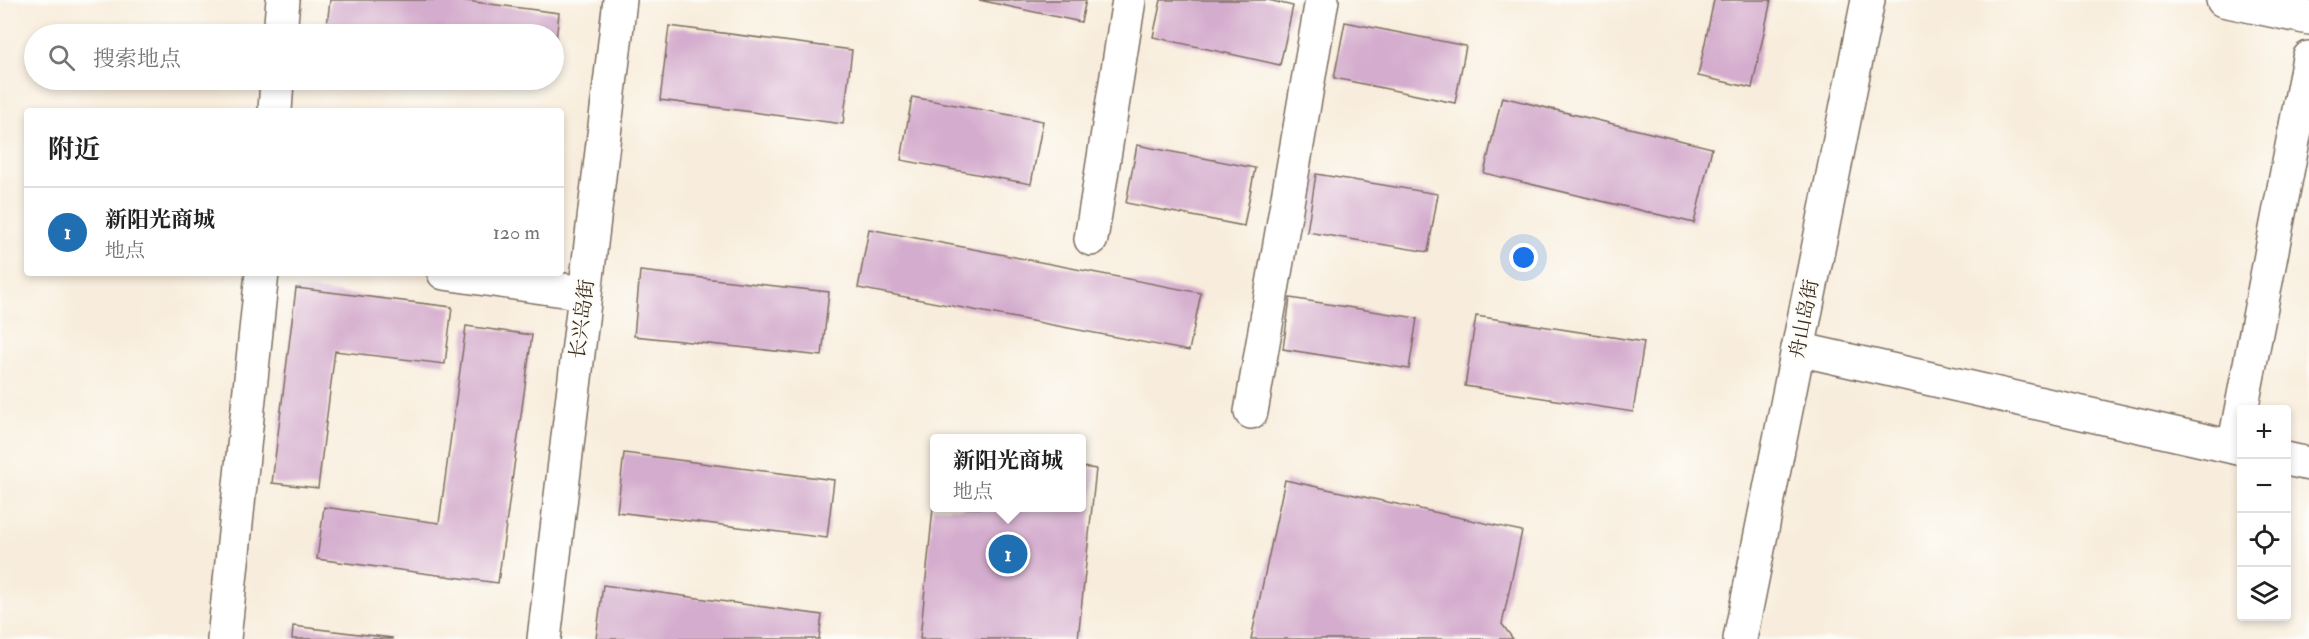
<!DOCTYPE html>
<html lang="zh">
<head>
<meta charset="utf-8">
<style>
  :root { --surface:#fff; --page:#f2f2f2; --text:#222; --muted:#767676; --line:#e0e0e0; --accent:#1f6fb2 }
  body { margin:0; font-family:"IM FELL Double Pica","Noto Serif SC",serif; background:var(--page); color:var(--text) }
  .controls { position:absolute; right:18px; bottom:18px; display:grid; overflow:hidden; border-radius:6px; box-shadow:0 3px 9px #0003 }
  .controls button { width:54px; height:54px; display:grid; place-items:center; padding:0; border:0; border-bottom:2px solid var(--line); background:var(--surface); color:var(--text); font:30px sans-serif }
  .you { position:absolute; left:1524px; top:258px; width:21px; height:21px; margin:-15px; border:4px solid #fff; border-radius:50%; background:#1a73e8; box-shadow:0 0 0 9px #1a73e833 }
  .badge { display:grid; place-items:center; width:39px; height:39px; border-radius:50%; background:var(--accent); color:#fff; font-size:20px; font-weight:700 }
  .pin { position:absolute; translate:-50% -50%; border:3px solid #fff; box-shadow:0 2px 6px #0006 }
  .popup { position:absolute; left:930px; top:434px; width:156px; height:78px; box-sizing:border-box; display:grid; place-content:center; border-radius:6px; background:var(--surface); filter:drop-shadow(0 2px 4px #0005); font-size:20px; white-space:nowrap; color:var(--muted) }
  .popup b { font-size:22px; color:var(--text) }
  .popup::after { content:''; position:absolute; left:50%; top:100%; margin-left:-12px; border:12px solid transparent; border-top-color:var(--surface) }
  .list { margin:0; padding:0; list-style:none }
  h2 { display:flex; justify-content:space-between; align-items:center; height:78px; margin:0; padding:0 24px; font-size:26px }
  h2 small { font-size:20px; font-weight:400; color:var(--muted) }
  .list li { display:grid; grid-template-columns:39px 1fr auto; gap:18px; align-items:center; box-sizing:border-box; height:90px; padding:0 24px; border-top:2px solid var(--line) }
  .list b { display:block; font-size:22px; white-space:nowrap }
  .list p { margin:0; font-size:20px; white-space:nowrap; color:var(--muted) }
  .list em { font-size:20px; font-style:normal; color:var(--muted) }
  .icon { flex:none; width:33px; height:33px; fill:none; stroke:currentColor; stroke-width:2; stroke-linecap:round; stroke-linejoin:round }
  .map { position:relative; flex:none; width:2309px; height:639px; overflow:hidden }
  .search { position:absolute; background:var(--surface); box-shadow:0 3px 9px #0003; left:24px; top:24px; width:540px; height:66px; display:flex; align-items:center; gap:15px; box-sizing:border-box; padding:0 21px; border-radius:33px; color:var(--muted); font-size:22px }
  .panel { position:absolute; background:var(--surface); box-shadow:0 3px 9px #0003; left:24px; top:108px; width:540px; height:168px; border-radius:6px }
  .map>svg:first-child { display:block }
  .building { fill:#d4accd }
  .lines { fill:none; stroke-linecap:round; stroke-linejoin:round }
  .minor-casing { stroke:#7d6e60; stroke-width:36 }
  .minor { stroke:#fff; stroke-width:33 }
  .labels { text-anchor:middle; dominant-baseline:central; stroke-width:4.5; stroke-linejoin:round; paint-order:stroke }
  .street-label { font-size:20px; fill:#3b2a1e; stroke:#fdfcf7 }
</style>
</head>
<body>
<div class="map">
<svg width="2309" height="639" viewBox="0 0 2309 639">
  <rect width="100%" height="100%" fill="#fdfcf7"/>
  <filter id="ink" filterUnits="userSpaceOnUse"><feTurbulence type="fractalNoise" baseFrequency=".0167" numOctaves="2"/><feDisplacementMap in="SourceGraphic" scale="12" xChannelSelector="R" yChannelSelector="G"/><feConvolveMatrix kernelMatrix="1 2 1 2 8 2 1 2 1" color-interpolation-filters="sRGB"/></filter>
  <filter id="wash" filterUnits="userSpaceOnUse"><feTurbulence type="fractalNoise" baseFrequency=".008" numOctaves="4" result="noise"/><feDisplacementMap in="SourceGraphic" scale="24" xChannelSelector="R" yChannelSelector="G"/><feGaussianBlur stdDeviation="1.35" result="paint"/><feColorMatrix in="noise" values="0 0 0 0 0 0 0 0 0 0 0 0 0 0 0 0 0 1.4 0 .05"/><feComposite in="paint" operator="in"/></filter>
  <g filter="url(#wash)">
    <rect width="100%" height="100%" fill="#f8eddc"/>
    <g id="blocks">
      <g class="building">
        <polygon points="330,0 459,0 559,13 555,49 554,34 326,34"/>
        <polygon points="979,0 1086,0 1081,22"/>
        <polygon points="1161,0 1268,0 1293,6 1280,65 1153,37"/>
        <polygon points="1714,0 1771,0 1752,88 1698,76"/>
        <polygon points="1345,22 1466,46 1455,103 1334,78"/>
        <polygon points="669,26 852,50 843,124 660,100"/>
        <polygon points="912,97 1043,121 1031,184 901,160"/>
        <polygon points="1502,97 1712,148 1694,223 1484,173"/>
        <polygon points="1137,145 1255,168 1244,226 1126,203"/>
        <polygon points="1316,174 1438,194 1428,252 1307,232"/>
        <polygon points="869,229 1201,293 1189,351 858,288"/>
        <polygon points="640,271 829,292 822,356 634,336"/>
        <polygon points="296,288 452,307 445,364 335,351 318,488 272,483"/>
        <polygon points="1290,298 1417,318 1409,369 1283,349"/>
        <polygon points="1476,316 1644,342 1633,412 1465,386"/>
        <polygon points="466,326 532,335 498,583 317,559 324,507 439,523"/>
        <polygon points="624,453 834,480 827,538 617,512"/>
        <polygon points="1082,467 1096,469 1078,639 920,639 933,508 1082,508"/>
        <polygon points="1285,480 1522,531 1502,624 1513,639 1251,639"/>
        <polygon points="603,585 822,615 819,639 596,639"/>
        <polygon points="293,626 392,638 392,639 292,639"/>
      </g>
    </g>
  </g>
  <g filter="url(#ink)">
    <use href="#blocks" fill-opacity="0" stroke="#7d6e60" stroke-width="1.5"/>
    <g class="lines">
      <defs>
        <g id="minor">
          <polyline points="2223,0 2309,18"/>
          <polyline points="280,34 283,0"/>
          <polyline points="275,111 277,80"/>
          <polyline points="1091,239 1129,0"/>
          <polyline points="444,273 585,293"/>
          <polyline points="1798,349 2242,449"/>
          <polyline points="1251,412 1322,0"/>
          <polyline points="2234,447 2309,58"/>
          <polyline points="2286,459 2309,464"/>
          <polyline points="224,639 262,273"/>
          <polyline points="544,639 620,0"/>
          <polyline points="1740,639 1868,0"/>
        </g>
      </defs>
      <use href="#minor" class="minor-casing"/>
      <use href="#minor" class="minor"/>
    </g>
  </g>
  <g class="labels">
    <g class="street-label">
      <text transform="translate(582 319) rotate(-83)">长兴岛街</text>
      <text transform="translate(1804 319) rotate(-79)">舟山岛街</text>
    </g>
  </g>
</svg>
<div class="controls">
<button>+</button>
<button>−</button>
<button><svg class="icon" aria-label="locate" viewBox="0 0 24 24"><circle cx="12" cy="12" r="6"/><path d="M12 2v4M12 18v4M2 12h4M18 12h4"/></svg></button>
<button><svg class="icon" aria-label="layers" viewBox="0 0 24 24"><path d="M12 4l9 5-9 5-9-5zM3 14l9 5 9-5"/></svg></button>
</div>
<div class="you"></div>
<div class="pin badge" style="left:1008px;top:554px">1</div>
<div class="popup"><b>新阳光商城</b>地点</div>
<div class="search"><svg class="icon" aria-label="search" viewBox="0 0 24 24"><circle cx="10" cy="10" r="6"/><path d="M15 15l6 6"/></svg>搜索地点</div>
<section class="panel">
<h2>附近<small></small></h2>
<ul class="list">
<li><span class="badge">1</span><div><b>新阳光商城</b><p>地点</p></div><em>120 m</em></li>
</ul>
</section>
</div>
</body>
</html>
